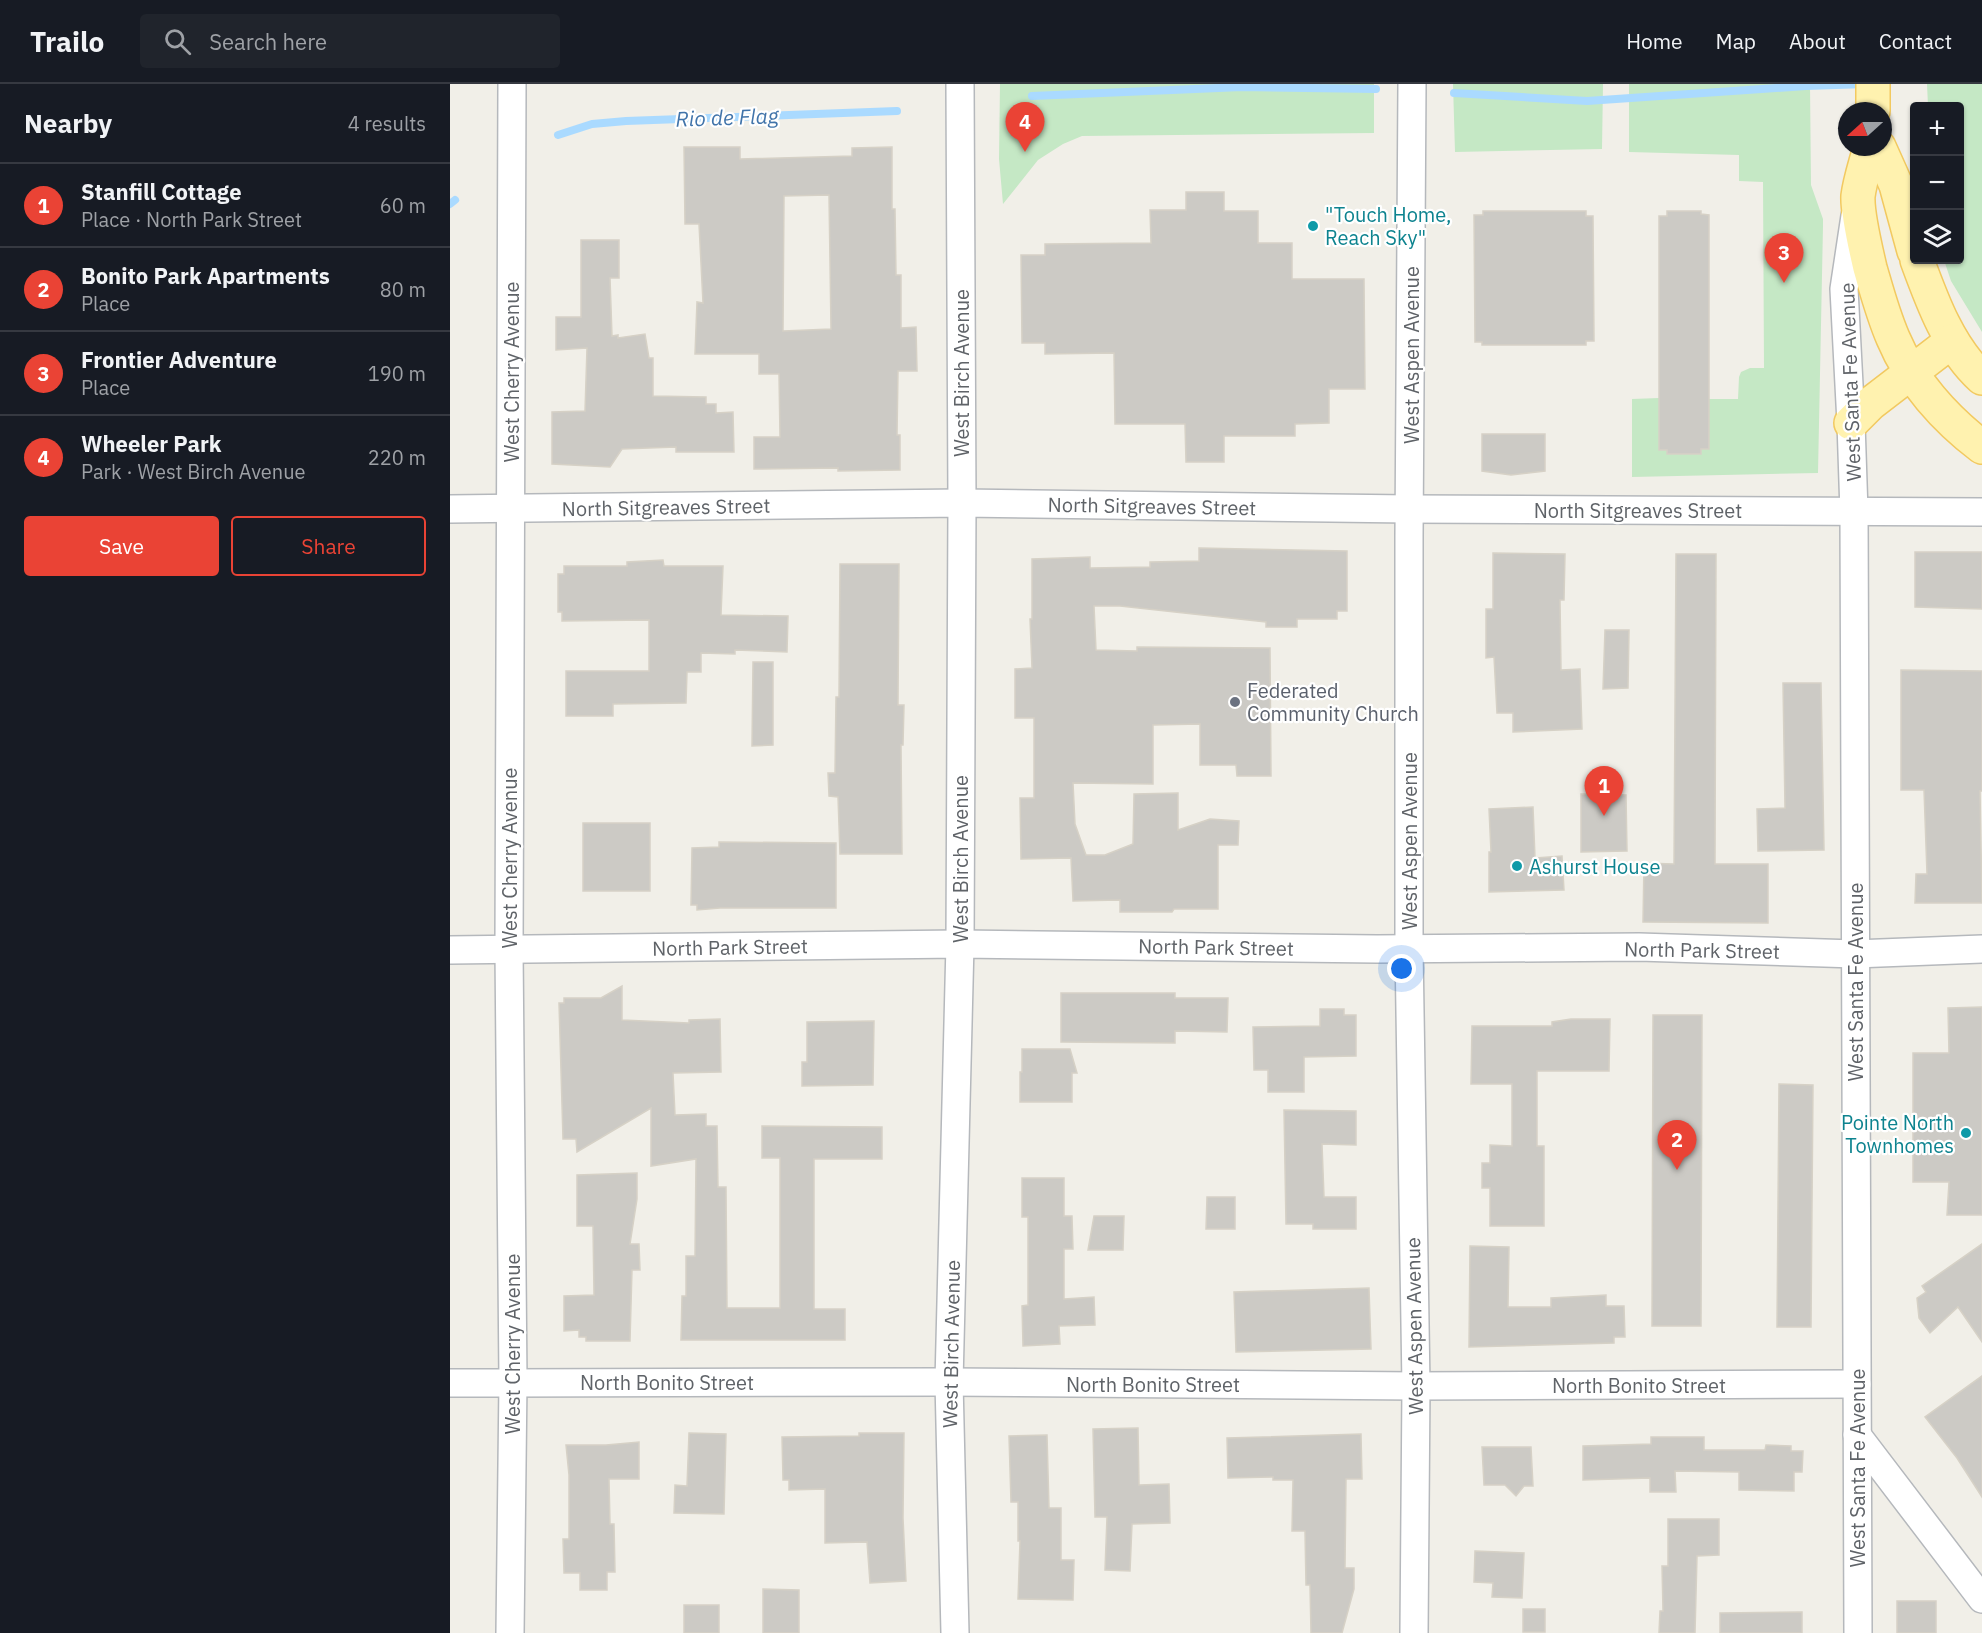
<!DOCTYPE html>
<html lang="en">
<head>
<meta charset="utf-8">
<style>
  :root { --surface:#171b24; --page:#20242c; --text:#f1f3f6; --muted:#9ea1a6; --line:#363941; --accent:#ea4335 }
  body { margin:0; font-family:"IBM Plex Sans",sans-serif; background:var(--page); color:var(--text) }
  .controls { position:absolute; right:18px; top:18px; display:grid; overflow:hidden; border-radius:6px; box-shadow:0 2px 4px #0004 }
  .controls button { width:54px; height:54px; display:grid; place-items:center; padding:0; border:0; border-bottom:2px solid var(--line); background:var(--surface); color:var(--text); font:30px sans-serif }
  .compass { position:absolute; left:1388px; top:18px; width:54px; height:54px; border-radius:50%; background:var(--surface); box-shadow:0 2px 4px #0004; rotate:249deg }
  .you { position:absolute; left:952px; top:885px; width:21px; height:21px; margin:-15px; border:4px solid #fff; border-radius:50%; background:#1a73e8; box-shadow:0 0 0 9px #1a73e833 }
  .badge { display:grid; place-items:center; width:39px; height:39px; border-radius:50%; background:var(--accent); color:#fff; font-size:20px; font-weight:700 }
  .pin { position:absolute; translate:-50% -50px; filter:drop-shadow(0 2px 3px #0008) }
  .pin::after { content:''; position:absolute; top:32px; width:21px; height:18px; background:inherit; clip-path:polygon(0 0,100% 0,50% 100%) }
  .list { margin:0; padding:0; list-style:none }
  h2 { display:flex; justify-content:space-between; align-items:center; height:78px; margin:0; padding:0 24px; font-size:26px }
  h2 small { font-size:20px; font-weight:400; color:var(--muted) }
  .list li { display:grid; grid-template-columns:39px 1fr auto; gap:18px; align-items:center; box-sizing:border-box; height:84px; padding:0 24px; border-top:2px solid var(--line) }
  .list b { display:block; font-size:22px; white-space:nowrap }
  .list p { margin:0; font-size:20px; white-space:nowrap; color:var(--muted) }
  .list em { font-size:20px; font-style:normal; color:var(--muted) }
  .actions { display:flex; gap:12px; padding:18px 24px }
  .actions a { flex:1; padding:14px 0; border:2px solid var(--accent); border-radius:6px; text-align:center; font-size:21px; color:var(--accent) }
  .actions .main { background:var(--accent); color:#fff }
  .icon { flex:none; width:33px; height:33px; fill:none; stroke:currentColor; stroke-width:2; stroke-linecap:round; stroke-linejoin:round }
  .map { position:relative; flex:none; width:1532px; height:1549px; overflow:hidden }
  header { display:flex; align-items:center; gap:36px; box-sizing:border-box; height:84px; padding:0 30px; background:var(--surface); border-bottom:2px solid var(--line) }
  header strong { font-size:28px }
  nav { display:flex; gap:33px; margin-inline-start:auto; font-size:21px }
  .search { width:420px; height:54px; background:var(--page); display:flex; align-items:center; gap:15px; box-sizing:border-box; padding:0 21px; border-radius:6px; color:var(--muted); font-size:22px }
  main { display:flex }
  aside { flex:1; background:var(--surface) }
  .map>svg:first-child { display:block }
  .green { fill:#c5e8c5 }
  .lines { fill:none; stroke-linecap:round; stroke-linejoin:round }
  .stream { stroke:#aadaff; stroke-width:8 }
  .building { fill:#cccac5; stroke:#d6d1c6; stroke-width:1.5; fill-rule:evenodd }
  .minor-casing { stroke:#b5b8bc; stroke-width:30 }
  .major-casing { stroke:#f2c960; stroke-width:36 }
  .minor { stroke:#fff; stroke-width:27 }
  .major { stroke:#fff2af; stroke-width:33 }
  .culture-dot { fill:#0f9aa8; stroke:#fff; stroke-width:2 }
  .worship-dot { fill:#6b7280; stroke:#fff; stroke-width:2 }
  .labels { text-anchor:middle; dominant-baseline:central; stroke-width:4.5; stroke-linejoin:round; paint-order:stroke }
  .culture-label { font-size:20px; fill:#0d838f; stroke:#fff; text-anchor:start }
  .street-label { font-size:20px; fill:#5f6368; stroke:#fff }
  .worship-label { font-size:20px; fill:#5b616d; stroke:#fff; text-anchor:start }
  .water-label { font-size:21px; font-style:italic; fill:#4174aa; stroke:#fff }
</style>
</head>
<body>
<header>
<strong>Trailo</strong>
<div class="search"><svg class="icon" aria-label="search" viewBox="0 0 24 24"><circle cx="10" cy="10" r="6"/><path d="M15 15l6 6"/></svg>Search here</div>
<nav><a>Home</a><a>Map</a><a>About</a><a>Contact</a></nav>
</header>
<main>
<aside>
<h2>Nearby<small>4 results</small></h2>
<ul class="list">
<li><span class="badge">1</span><div><b>Stanfill Cottage</b><p>Place · North Park Street</p></div><em>60 m</em></li>
<li><span class="badge">2</span><div><b>Bonito Park Apartments</b><p>Place</p></div><em>80 m</em></li>
<li><span class="badge">3</span><div><b>Frontier Adventure</b><p>Place</p></div><em>190 m</em></li>
<li><span class="badge">4</span><div><b>Wheeler Park</b><p>Park · West Birch Avenue</p></div><em>220 m</em></li>
</ul>
<div class="actions"><a class="main">Save</a><a>Share</a></div>
</aside>
<div class="map">
<svg width="1532" height="1549" viewBox="0 0 1532 1549">
  <rect width="100%" height="100%" fill="#f1efe8"/>
  <g class="green">
    <polygon points="550,0 924,0 924,49 632,52 613,60 588,76 553,120 549,75"/>
    <polygon points="1003,0 1153,0 1152,65 1005,68"/>
    <polygon points="1179,0 1360,0 1361,101 1373,135 1373,142 1368,389 1182,393 1182,315 1209,314 1251,365 1258,365 1259,315 1288,315 1289,293 1291,288 1300,284 1314,284 1313,98 1289,97 1289,71 1179,68"/>
    <polygon points="1477,0 1532,0 1532,248 1501,197 1494,176 1510,176 1510,22 1478,22"/>
  </g>
  <g class="lines">
    <g class="stream">
      <polyline points="1004,9 1137,17 1356,2 1417,0"/>
      <polyline points="582,12 792,3 926,5"/>
      <polyline points="108,51 142,40 176,37 447,27"/>
      <polyline points="0,120 5,116"/>
    </g>
  </g>
  <g class="building">
    <path d="M234 63H290V75L402 72V64L442 63V125H445L446 191H451V244L466 243 467 287H448L447 351H450V386L388 387V384L304 385V353H330L329 290H309V270H245L247 218 253 219 249 140H235ZM379 111 381 245 333 247 334 112Z"/>
    <polygon points="736,108 774,108 774,127 808,127 808,159 842,159 842,195 914,195 915,305 879,305 879,339 845,340 845,352 774,352 774,378 736,378 735,340 665,340 664,269 595,270 595,259 572,259 571,171 595,171 595,160 701,159 700,126 736,126"/>
    <polygon points="1033,127 1136,127 1136,132 1143,132 1144,257 1136,257 1136,261 1032,261 1032,258 1025,258 1024,131 1033,131"/>
    <polygon points="1217,127 1251,127 1251,130 1259,131 1259,365 1251,365 1251,370 1217,370 1217,366 1209,366 1209,132 1217,132"/>
    <polygon points="131,156 169,156 169,194 160,194 162,252 168,251 168,254 195,250 199,274 203,274 203,312 256,313 256,320 266,320 266,329 283,328 284,368 226,368 226,363 172,365 160,383 102,380 102,328 135,327 137,264 106,266 106,233 131,233"/>
    <polygon points="1032,350 1095,350 1095,387 1061,391 1032,387"/>
    <polygon points="749,464 897,467 897,527 887,527 887,535 847,535 847,543 816,543 816,538 670,522 644,522 646,566 687,567 687,563 820,564 821,692 787,692 786,681 750,681 750,640 703,641 703,700 623,699 625,740 636,771 655,771 683,760 684,710 728,709 728,746 760,735 789,737 788,761 768,761 768,825 724,825 722,828 670,828 670,816 623,817 621,774 571,775 570,714 584,714 584,634 565,634 565,585 582,584 580,535 582,535 582,475 640,473 640,484 700,483 700,478 749,477"/>
    <polygon points="1465,468 1532,468 1532,525 1465,523"/>
    <polygon points="1043,469 1115,470 1114,516 1110,516 1111,586 1130,585 1132,645 1063,648 1063,629 1047,629 1044,573 1036,574 1036,525 1043,525"/>
    <polygon points="1226,470 1266,470 1265,780 1318,780 1318,839 1193,838 1194,779 1224,780"/>
    <polygon points="213,476 214,482 273,482 271,531 338,532 337,568 285,566 285,570 251,569 251,588 237,588 236,619 163,620 163,632 116,632 116,587 199,587 199,536 112,537 112,528 108,528 108,490 114,490 114,482 177,482 177,478"/>
    <polygon points="390,480 449,480 448,621 454,621 453,661 451,661 452,770 390,770 388,713 379,712 378,689 385,689 386,613 389,613"/>
    <polygon points="1155,546 1179,546 1178,604 1153,605"/>
    <polygon points="303,578 323,578 323,661 302,662"/>
    <polygon points="1451,586 1532,587 1532,707 1530,707 1532,819 1465,819 1466,790 1477,790 1474,706 1451,706"/>
    <polygon points="1333,599 1371,599 1374,766 1308,767 1307,725 1335,724"/>
    <polygon points="1131,710 1176,711 1177,767 1131,768"/>
    <polygon points="1083,723 1085,774 1112,772 1114,806 1039,808 1039,768 1041,768 1039,725"/>
    <rect x="133" y="739" width="67" height="68"/>
    <polygon points="269,758 386,759 386,824 270,824 247,826 247,821 241,821 242,764 269,763"/>
    <polygon points="172,902 172,936 239,939 239,936 270,935 271,988 223,989 225,1031 256,1030 256,1042 267,1042 268,1103 276,1103 277,1224 330,1224 330,1074 312,1074 312,1042 432,1043 432,1075 364,1075 364,1225 395,1225 395,1256 231,1256 232,1212 236,1212 236,1172 245,1172 246,1075 201,1082 201,1024 127,1068 126,1055 113,1055 109,919 114,919 114,914 151,914"/>
    <polygon points="611,909 725,909 725,914 778,914 777,948 725,947 725,959 611,958"/>
    <polygon points="1532,923 1532,1131 1497,1131 1499,1098 1463,1098 1463,969 1499,969 1498,924"/>
    <polygon points="870,925 894,925 894,931 906,931 906,972 854,973 854,1008 818,1008 818,986 804,986 803,943 870,942"/>
    <polygon points="1203,931 1252,931 1251,1242 1202,1242"/>
    <polygon points="1121,935 1160,935 1159,987 1087,987 1087,1062 1094,1062 1094,1142 1040,1142 1040,1104 1032,1104 1032,1079 1040,1079 1040,1061 1062,1062 1062,1000 1021,1000 1022,942 1102,942 1102,938"/>
    <polygon points="424,937 423,1001 352,1002 352,978 357,978 357,938"/>
    <polygon points="572,965 620,965 627,989 622,989 622,1018 570,1018 570,988 572,988"/>
    <polygon points="1329,1000 1363,1001 1361,1243 1327,1243"/>
    <polygon points="834,1026 906,1027 906,1061 872,1060 874,1113 906,1113 906,1145 863,1145 863,1140 836,1140"/>
    <polygon points="187,1089 187,1115 180,1160 189,1160 190,1186 182,1186 180,1257 136,1257 136,1253 129,1253 129,1246 114,1247 114,1212 144,1211 143,1142 127,1142 127,1091"/>
    <polygon points="572,1094 614,1094 614,1132 622,1132 623,1165 614,1165 614,1215 644,1213 645,1241 609,1242 610,1260 573,1262 572,1222 578,1221 578,1133 572,1133"/>
    <polygon points="757,1113 785,1113 785,1145 756,1145"/>
    <polygon points="644,1132 674,1132 673,1166 638,1166"/>
    <polygon points="1532,1160 1532,1258 1508,1223 1480,1249 1469,1234 1467,1214 1476,1208 1472,1202"/>
    <polygon points="1020,1162 1059,1163 1058,1223 1101,1223 1101,1214 1156,1211 1156,1222 1174,1222 1175,1253 1164,1253 1164,1259 1019,1263"/>
    <polygon points="919,1204 921,1265 786,1268 784,1208"/>
    <polygon points="1532,1292 1532,1413 1507,1374 1475,1333"/>
    <polygon points="688,1344 689,1401 719,1400 720,1439 682,1440 680,1487 655,1486 657,1433 645,1433 643,1345"/>
    <polygon points="239,1349 276,1350 274,1430 224,1429 225,1401 237,1402"/>
    <polygon points="409,1349 454,1349 453,1434 456,1497 420,1499 417,1458 375,1459 375,1405 339,1406 339,1396 333,1396 332,1353 409,1352"/>
    <polygon points="911,1350 912,1395 896,1395 895,1484 904,1484 904,1505 892,1549 861,1549 860,1501 856,1501 855,1447 842,1447 843,1396 823,1396 823,1393 778,1394 777,1354"/>
    <polygon points="597,1351 599,1424 611,1424 611,1476 624,1476 623,1516 568,1515 570,1457 568,1457 568,1418 561,1418 559,1352"/>
    <polygon points="1201,1353 1254,1353 1254,1366 1315,1366 1316,1361 1341,1362 1341,1367 1353,1367 1352,1388 1344,1388 1344,1407 1289,1406 1289,1388 1225,1387 1226,1408 1200,1408 1200,1394 1133,1396 1133,1362 1201,1360"/>
    <polygon points="189,1358 189,1395 159,1395 160,1440 164,1440 165,1488 157,1488 157,1506 130,1506 130,1489 114,1489 113,1455 119,1455 119,1391 116,1361 156,1361"/>
    <polygon points="1032,1363 1081,1363 1083,1402 1074,1402 1066,1412 1055,1401 1034,1401"/>
    <polygon points="1218,1435 1269,1435 1269,1471 1247,1472 1245,1549 1209,1549 1210,1527 1213,1527 1212,1482 1218,1482"/>
    <polygon points="1025,1467 1074,1469 1072,1514 1042,1513 1043,1499 1024,1498"/>
    <polygon points="313,1505 349,1506 349,1549 313,1549"/>
    <rect x="1447" y="1517" width="39" height="32"/>
    <rect x="234" y="1521" width="35" height="28"/>
    <rect x="1073" y="1525" width="22" height="23"/>
    <polygon points="1352,1528 1352,1549 1270,1549 1270,1529"/>
  </g>
  <g class="lines">
    <defs>
      <g id="minor">
        <polyline points="962,0 959,452 959,865 966,1302 964,1549"/>
        <polyline points="1405,132 1394,205 1401,339 1404,428 1408,1549"/>
        <polyline points="0,425 512,419 959,425 1532,428"/>
        <polyline points="0,866 510,860 927,865 1189,863 1405,870 1532,865"/>
        <polyline points="0,1299 499,1298 966,1302 1407,1300"/>
        <polyline points="1407,1351 1532,1515"/>
        <polyline points="60,1549 63,1297 59,866 62,0"/>
        <polyline points="505,1549 499,1298 510,860 512,419 510,0"/>
      </g>
      <g id="major">
        <polyline points="1423,0 1423,27"/>
        <path d="M1420 63C1416 79 1410 96 1408 112 1407 129 1416 167 1420 184 1427 208 1433 231 1443 254 1461 297 1495 335 1532 363"/>
        <polyline points="1429,63 1446,101 1464,167"/>
        <path d="M1467 176C1482 217 1499 264 1532 294"/>
        <polyline points="1401,339 1420,320 1502,257"/>
      </g>
    </defs>
    <use href="#minor" class="minor-casing"/>
    <use href="#major" class="major-casing"/>
    <use href="#minor" class="minor"/>
    <use href="#major" class="major"/>
  </g>
  <g class="culture-dot">
    <circle cx="863" cy="142" r="6"/>
    <circle cx="1067" cy="782" r="6"/>
    <circle cx="1516" cy="1049" r="6"/>
  </g>
  <circle class="worship-dot" cx="785" cy="618" r="6"/>
  <g class="labels">
    <g class="culture-label">
      <text x="875" y="130">"Touch Home,<tspan x="875" dy="23">Reach Sky"</tspan></text>
      <text x="1079" y="782">Ashurst House</text>
      <text x="1504" y="1038" text-anchor="end">Pointe North<tspan x="1504" dy="23">Townhomes</tspan></text>
    </g>
    <g class="street-label">
      <text transform="translate(961 271) rotate(-90)">West Aspen Avenue</text>
      <text transform="translate(61 288) rotate(-90)">West Cherry Avenue</text>
      <text transform="translate(511 289) rotate(-90)">West Birch Avenue</text>
      <text transform="translate(1400 298) rotate(-92)">West Santa Fe Avenue</text>
      <text transform="translate(702 422) rotate(1)">North Sitgreaves Street</text>
      <text transform="translate(216 423) rotate(-1)">North Sitgreaves Street</text>
      <text x="1188" y="426">North Sitgreaves Street</text>
      <text transform="translate(959 757) rotate(-90)">West Aspen Avenue</text>
      <text transform="translate(59 774) rotate(-90)">West Cherry Avenue</text>
      <text transform="translate(510 775) rotate(-90)">West Birch Avenue</text>
      <text transform="translate(280 863) rotate(-1)">North Park Street</text>
      <text transform="translate(766 863) rotate(1)">North Park Street</text>
      <text transform="translate(1252 866) rotate(1)">North Park Street</text>
      <text transform="translate(1405 898) rotate(-90)">West Santa Fe Avenue</text>
      <text transform="translate(964 1242) rotate(-91)">West Aspen Avenue</text>
      <text transform="translate(62 1260) rotate(-90)">West Cherry Avenue</text>
      <text transform="translate(501 1260) rotate(-89)">West Birch Avenue</text>
      <text x="217" y="1298">North Bonito Street</text>
      <text x="703" y="1300">North Bonito Street</text>
      <text x="1189" y="1301">North Bonito Street</text>
      <text transform="translate(1407 1384) rotate(-90)">West Santa Fe Avenue</text>
    </g>
    <g class="worship-label">
      <text x="797" y="606">Federated<tspan x="797" dy="23">Community Church</tspan></text>
    </g>
    <g class="water-label">
      <text transform="translate(277 33) rotate(-2)">Rio de Flag</text>
    </g>
  </g>
</svg>
<div class="controls">
<button>+</button>
<button>−</button>
<button><svg class="icon" aria-label="layers" viewBox="0 0 24 24"><path d="M12 4l9 5-9 5-9-5zM3 14l9 5 9-5"/></svg></button>
</div>
<svg class="compass" viewBox="-18 -18 36 36"><path d="M0-13l5 13h-10z" fill="#e53935"/><path d="M0 13l5-13h-10z" fill="#9ea1a6"/></svg>
<div class="you"></div>
<div class="pin badge" style="left:1154px;top:732px">1</div>
<div class="pin badge" style="left:1227px;top:1086px">2</div>
<div class="pin badge" style="left:1334px;top:199px">3</div>
<div class="pin badge" style="left:575px;top:68px">4</div>
</div>
</main>
</body>
</html>
